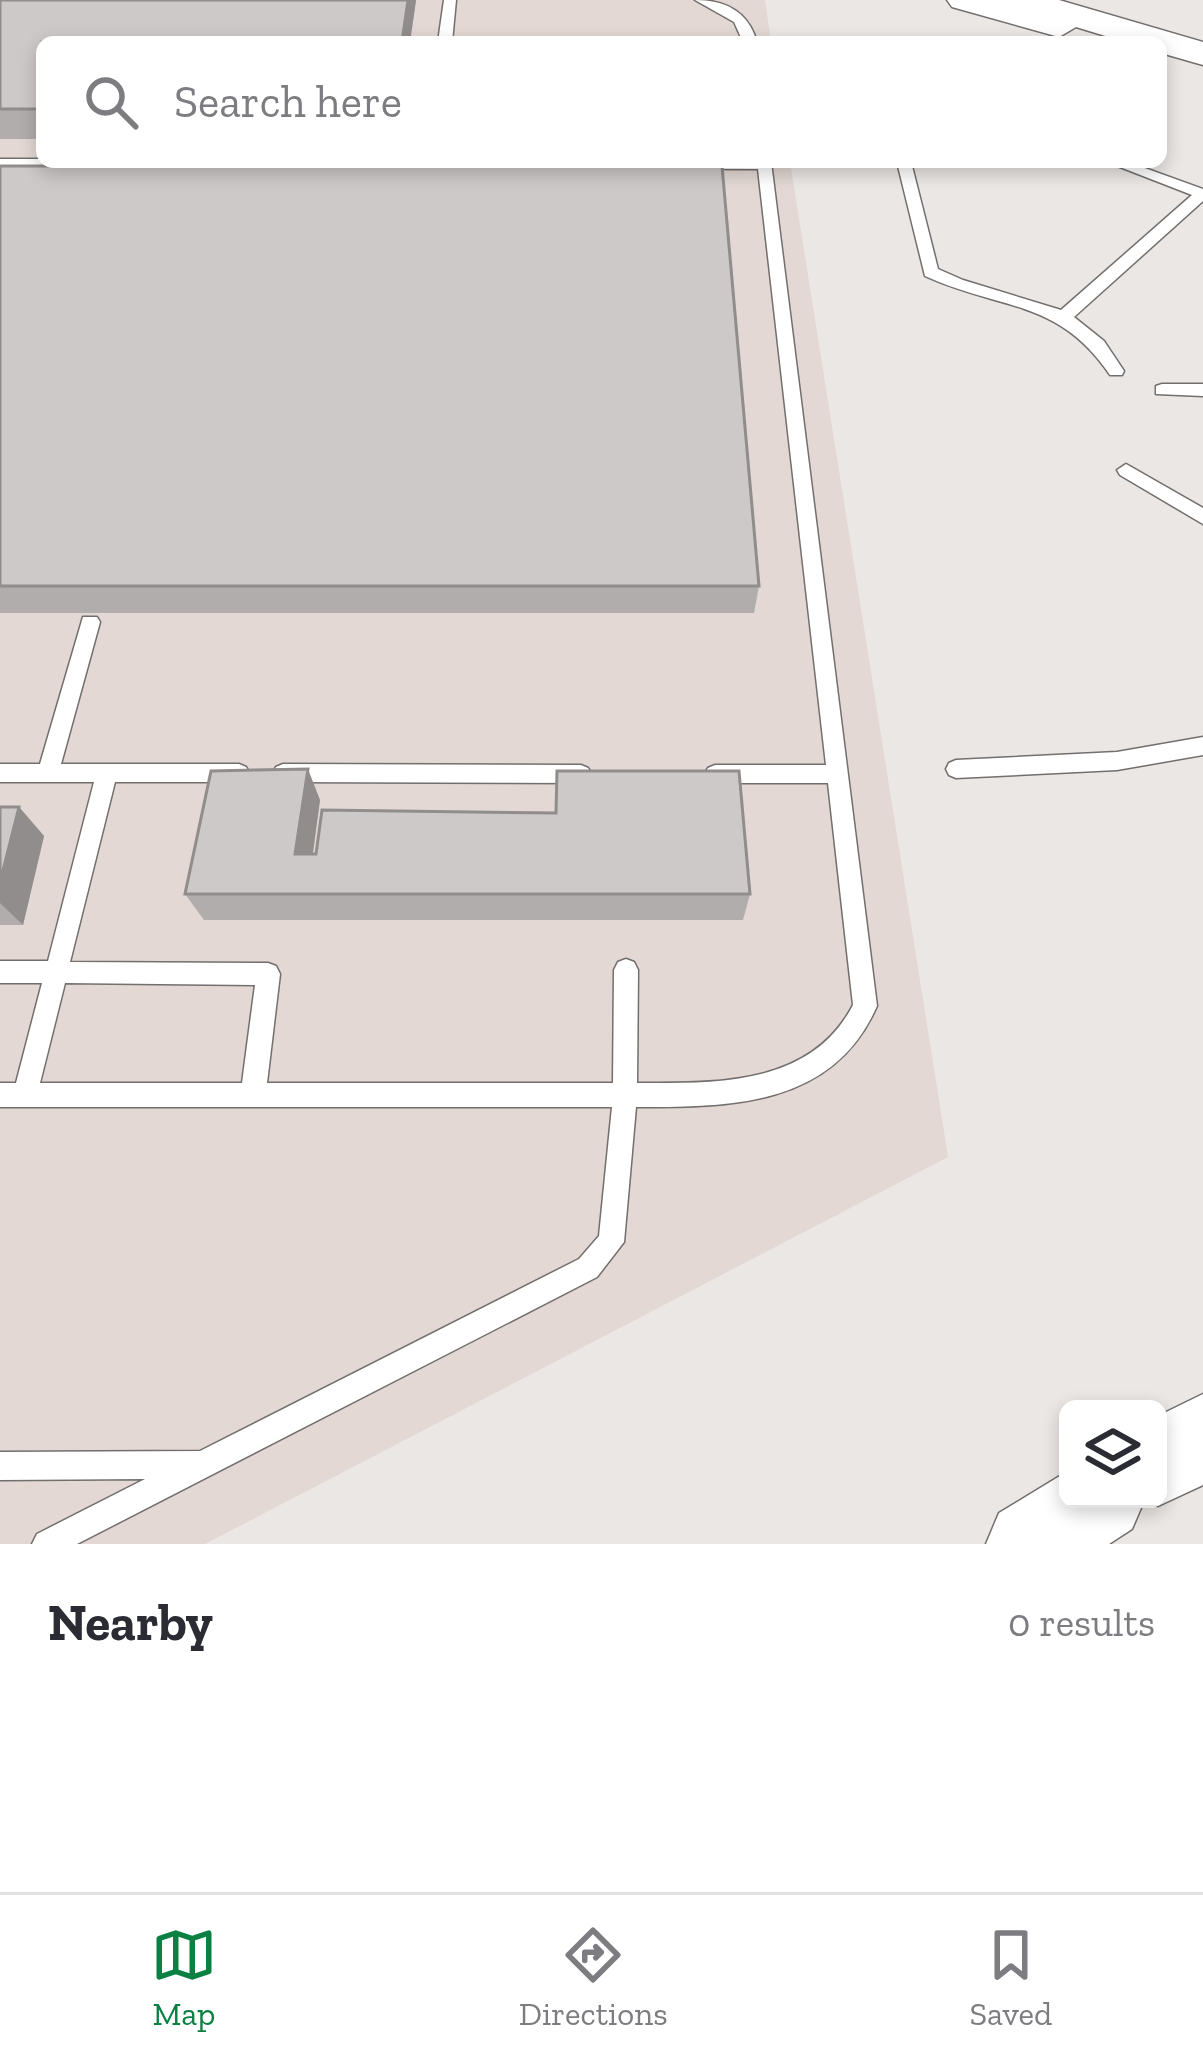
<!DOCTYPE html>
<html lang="en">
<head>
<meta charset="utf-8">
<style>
  :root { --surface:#fff; --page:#f7f7f7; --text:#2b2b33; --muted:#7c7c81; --line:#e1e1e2; --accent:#0b8043 }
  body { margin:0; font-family:"Zilla Slab",serif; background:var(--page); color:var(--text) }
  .controls { position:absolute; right:36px; bottom:36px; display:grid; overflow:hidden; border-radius:18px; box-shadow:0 6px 18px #0003 }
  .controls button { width:108px; height:108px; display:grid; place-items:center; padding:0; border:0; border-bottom:3px solid var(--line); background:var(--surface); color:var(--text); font:60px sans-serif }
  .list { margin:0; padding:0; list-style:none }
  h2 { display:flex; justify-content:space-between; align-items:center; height:156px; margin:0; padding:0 48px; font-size:51px }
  h2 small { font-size:39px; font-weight:400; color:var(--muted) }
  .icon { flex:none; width:66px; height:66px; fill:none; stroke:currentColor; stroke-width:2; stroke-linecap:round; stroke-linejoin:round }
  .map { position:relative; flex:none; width:1203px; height:1544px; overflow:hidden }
  .search { position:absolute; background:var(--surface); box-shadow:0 6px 18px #0003; left:36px; right:36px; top:36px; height:132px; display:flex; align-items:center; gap:30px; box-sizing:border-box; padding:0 42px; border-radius:18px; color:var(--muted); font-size:45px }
  .sheet { height:348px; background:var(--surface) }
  nav { display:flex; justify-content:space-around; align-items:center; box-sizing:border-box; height:168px; border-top:3px solid var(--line); background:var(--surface); font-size:33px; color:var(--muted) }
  nav a { display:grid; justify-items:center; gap:6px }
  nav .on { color:var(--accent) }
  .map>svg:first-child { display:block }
  .built { fill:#e3d8d3 }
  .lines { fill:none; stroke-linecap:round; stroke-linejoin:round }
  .lane-casing { stroke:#726f6e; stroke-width:3 }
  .secondary-casing { stroke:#726f6e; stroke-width:3 }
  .primary-casing { stroke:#726f6e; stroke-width:3 }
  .lane { fill:#fff; fill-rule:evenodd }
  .secondary { fill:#fff; fill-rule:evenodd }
  .primary { fill:#fff; fill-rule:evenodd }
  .wall { fill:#b0adac }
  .shaded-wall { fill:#908d8c }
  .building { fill:#cdc9c8; stroke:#908d8c; stroke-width:3 }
</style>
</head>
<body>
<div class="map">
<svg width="1203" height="1544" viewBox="0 0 1203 1544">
  <rect width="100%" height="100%" fill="#eae7e5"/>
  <polygon class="built" points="0,0 765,0 771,42 42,42 42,162 790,162 948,1157 205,1544 0,1544"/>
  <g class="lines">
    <defs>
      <g id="lane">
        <polygon points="444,0 456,0 452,42 438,42"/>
        <path d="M695 0C725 0 748 11 757 42H743L734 22Z"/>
        <path d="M0 159H42V162H771L877 1006C833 1107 731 1107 636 1107L624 1242 597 1277 77 1544H32L37 1534 145 1479 0 1480V1452L200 1451 579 1259 599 1236 612 1107H0V1083H16L42 983H0V961H48L94 782H0V764H40L83 617H97L100 622 61 764H239L246 767 250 773 246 779 239 782H115L70 962 268 963 276 966 280 974 267 1083H613L614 970 618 962 626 959 634 962 638 970 637 1083C717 1083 811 1086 853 1005L828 783H715L708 780 704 774 708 768 715 765H826L758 169 0 167ZM65 983 255 985 242 1083H40Z"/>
        <path d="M897 162H911L938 269 963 280 1061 310 1192 195 1107 162H1128L1203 189V201L1074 317 1104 341 1124 371 1122 375H1110C1058 298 1001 311 925 276Z"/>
        <polygon points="1162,384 1203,384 1203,396 1156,394 1156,386"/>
        <polygon points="1126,464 1203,508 1203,524 1120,475 1117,470"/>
        <polygon points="1203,737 1203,755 1117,770 956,778 949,775 946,769 949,763 956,760 1117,752"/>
        <polygon points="283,764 581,765 588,768 592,774 588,780 581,783 283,782 276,779 272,773 276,767"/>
      </g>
      <polygon id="secondary" points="947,0 1059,0 1203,42 1203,65 1161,53 1161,42 1125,42 1076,27 1059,37 952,7"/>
      <polygon id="primary" points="1203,1394 1203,1485 1158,1506 1144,1501 1132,1529 1109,1544 986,1544 999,1513 1068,1471 1068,1499 1158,1499 1158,1416"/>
    </defs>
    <use href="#lane" class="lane-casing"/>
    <use href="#secondary" class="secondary-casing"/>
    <use href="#primary" class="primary-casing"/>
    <use href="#lane" class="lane"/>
    <use href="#secondary" class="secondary"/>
    <use href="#primary" class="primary"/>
  </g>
  <g class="wall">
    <polygon points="0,0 416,0 410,42 42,42 42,139 0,139"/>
    <polygon points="0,166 759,586 754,613 0,613"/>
    <polygon points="320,800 313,854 750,894 743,920 204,920 185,894"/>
    <polygon points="0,807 19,807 44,836 23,925 0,925"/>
  </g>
  <g class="shaded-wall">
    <polygon points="408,0 416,0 410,42 402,42"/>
    <polygon points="308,769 320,800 309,881 295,854"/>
    <polygon points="19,807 44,836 23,925 0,903 0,882"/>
  </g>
  <g class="building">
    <polygon points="0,0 408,0 402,42 42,42 42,109 0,109"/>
    <polygon points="0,166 722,166 759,586 0,586"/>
    <polygon points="308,769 295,854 316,854 322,810 556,813 557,771 739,771 750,894 185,894 211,771"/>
    <polygon points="0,807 19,807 0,882"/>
  </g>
</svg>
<div class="controls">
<button><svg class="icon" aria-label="layers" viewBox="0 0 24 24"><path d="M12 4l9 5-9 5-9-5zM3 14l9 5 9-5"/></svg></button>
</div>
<div class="search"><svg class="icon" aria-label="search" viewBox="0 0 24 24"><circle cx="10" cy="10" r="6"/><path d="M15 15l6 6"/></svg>Search here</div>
</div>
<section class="sheet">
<h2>Nearby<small>0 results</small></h2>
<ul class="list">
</ul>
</section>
<nav>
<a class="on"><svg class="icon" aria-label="map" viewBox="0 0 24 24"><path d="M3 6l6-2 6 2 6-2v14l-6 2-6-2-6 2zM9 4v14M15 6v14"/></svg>Map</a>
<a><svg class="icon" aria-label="directions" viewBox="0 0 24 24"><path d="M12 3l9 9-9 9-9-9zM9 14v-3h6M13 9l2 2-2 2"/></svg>Directions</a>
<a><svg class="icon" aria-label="saved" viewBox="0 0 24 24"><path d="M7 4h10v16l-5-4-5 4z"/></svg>Saved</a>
</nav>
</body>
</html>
